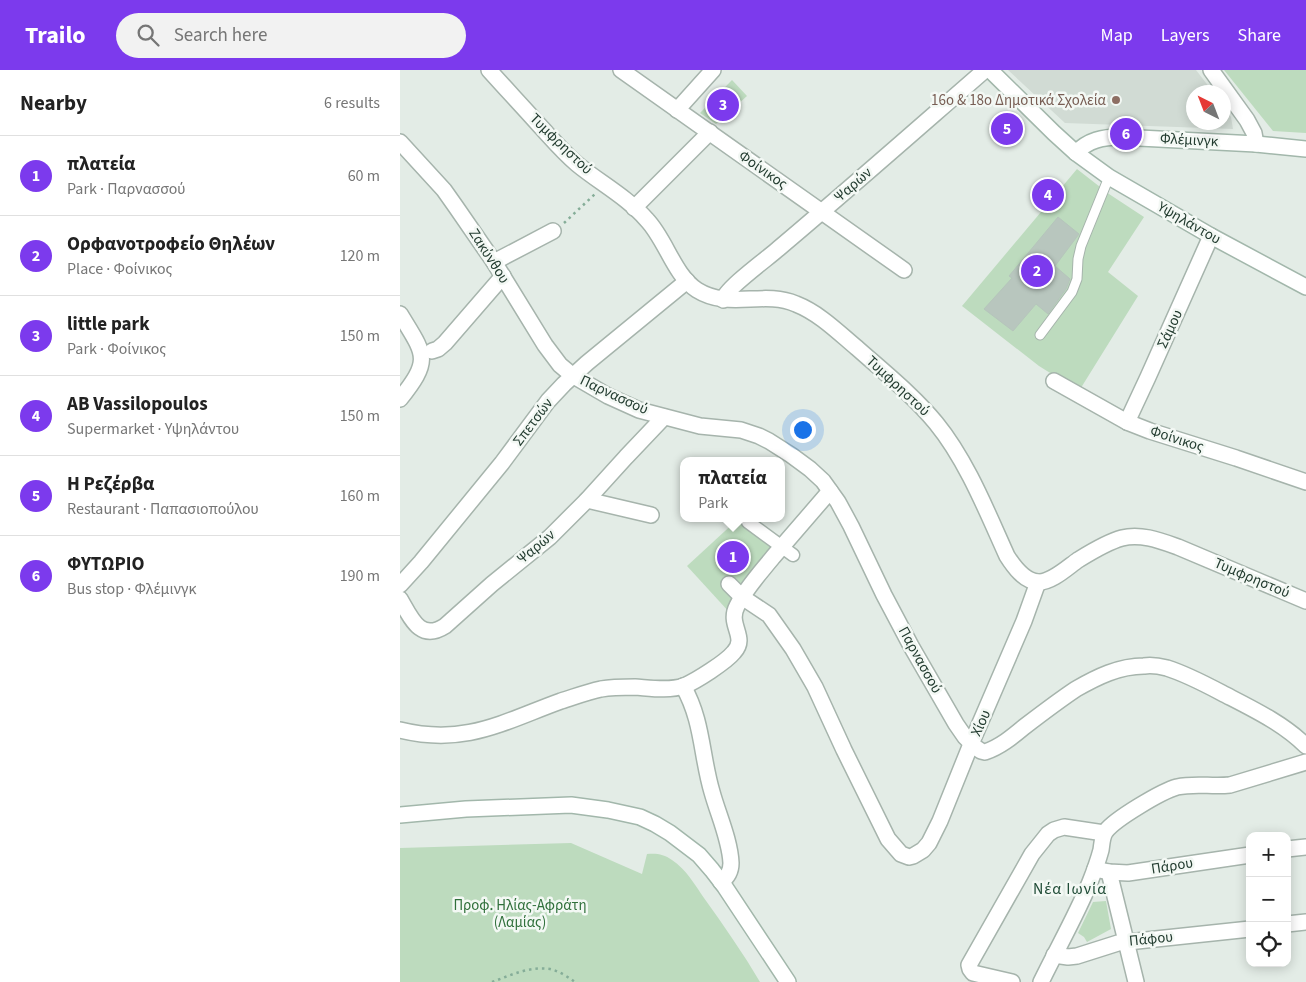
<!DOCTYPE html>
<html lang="en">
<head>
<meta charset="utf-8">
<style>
  :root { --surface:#fff; --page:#f2f2f2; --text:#222; --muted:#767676; --line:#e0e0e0; --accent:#7c3aed }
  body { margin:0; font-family:"Source Sans 3",sans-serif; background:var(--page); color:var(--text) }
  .controls { position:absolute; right:15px; bottom:15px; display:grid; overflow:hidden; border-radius:10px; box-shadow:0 2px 12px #0003 }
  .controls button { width:45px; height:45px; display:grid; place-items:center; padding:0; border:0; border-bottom:1px solid var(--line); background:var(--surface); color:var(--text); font:25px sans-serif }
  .compass { position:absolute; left:786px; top:15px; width:45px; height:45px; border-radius:50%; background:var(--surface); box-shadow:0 2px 12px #0003; rotate:318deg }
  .you { position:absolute; left:402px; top:359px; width:18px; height:18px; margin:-12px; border:4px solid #fff; border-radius:50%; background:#1a73e8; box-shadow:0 0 0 8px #1a73e833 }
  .badge { display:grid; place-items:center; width:32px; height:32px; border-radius:50%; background:var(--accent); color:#fff; font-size:16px; font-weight:700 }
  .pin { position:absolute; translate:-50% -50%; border:2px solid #fff; box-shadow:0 1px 5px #0006 }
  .popup { position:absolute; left:280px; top:387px; width:105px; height:65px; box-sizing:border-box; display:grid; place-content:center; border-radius:10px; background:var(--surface); filter:drop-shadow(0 1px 4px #0005); font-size:16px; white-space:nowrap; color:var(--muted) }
  .popup b { font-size:19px; color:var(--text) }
  .popup::after { content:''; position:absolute; left:50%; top:100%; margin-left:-10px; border:10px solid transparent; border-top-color:var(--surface) }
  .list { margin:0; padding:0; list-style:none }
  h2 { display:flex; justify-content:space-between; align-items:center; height:65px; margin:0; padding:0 20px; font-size:21px }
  h2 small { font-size:16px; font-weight:400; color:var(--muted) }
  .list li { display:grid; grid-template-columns:32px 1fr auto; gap:15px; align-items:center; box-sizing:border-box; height:80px; padding:0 20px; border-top:1px solid var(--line) }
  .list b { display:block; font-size:19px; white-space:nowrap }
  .list p { margin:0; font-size:16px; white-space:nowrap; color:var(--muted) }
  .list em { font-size:16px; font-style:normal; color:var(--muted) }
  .icon { flex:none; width:28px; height:28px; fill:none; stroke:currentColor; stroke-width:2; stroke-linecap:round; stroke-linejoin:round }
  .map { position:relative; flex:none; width:906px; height:912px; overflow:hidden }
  header { display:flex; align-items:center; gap:30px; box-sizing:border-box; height:70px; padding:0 25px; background:var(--accent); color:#fff }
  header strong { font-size:24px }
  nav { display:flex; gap:28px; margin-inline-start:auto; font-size:18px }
  .search { width:350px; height:45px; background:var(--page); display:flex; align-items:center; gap:12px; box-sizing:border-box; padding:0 18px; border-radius:28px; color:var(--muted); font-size:19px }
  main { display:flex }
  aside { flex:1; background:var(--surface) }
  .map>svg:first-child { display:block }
  .built { fill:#d1dbd4 }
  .green { fill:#bddbbe }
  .building { fill:#b8c6be; stroke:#b5c5bb }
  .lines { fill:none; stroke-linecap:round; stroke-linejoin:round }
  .service-casing { stroke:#a6b4ac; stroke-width:11 }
  .pedestrian-casing { stroke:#a6b4ac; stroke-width:15 }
  .minor-casing { stroke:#a6b4ac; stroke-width:18 }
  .tertiary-casing { stroke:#a6b4ac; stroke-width:18 }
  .secondary-casing { stroke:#a2b7ab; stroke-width:18 }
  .path { stroke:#85ad98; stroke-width:2.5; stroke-dasharray:2.5 4; stroke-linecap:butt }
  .service { stroke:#fff; stroke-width:9 }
  .pedestrian { stroke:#fff; stroke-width:12 }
  .minor { stroke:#fff; stroke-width:15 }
  .tertiary { stroke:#fff; stroke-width:15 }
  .secondary { stroke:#fff; stroke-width:15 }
  .education-dot { fill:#8d6e63; stroke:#f3f8f4; stroke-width:2 }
  .labels { text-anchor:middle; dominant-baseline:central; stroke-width:5; stroke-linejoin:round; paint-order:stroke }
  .education-label { font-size:15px; fill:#785e54; stroke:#f3f8f4; text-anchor:end }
  .street-label { font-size:15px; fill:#233c30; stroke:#f3f8f4 }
  .park-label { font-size:15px; fill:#30703b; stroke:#f3f8f4 }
  .neighbourhood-label { font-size:16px; letter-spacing:1px; fill:#214d38; stroke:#f3f8f4 }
</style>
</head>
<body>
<header>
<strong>Trailo</strong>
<div class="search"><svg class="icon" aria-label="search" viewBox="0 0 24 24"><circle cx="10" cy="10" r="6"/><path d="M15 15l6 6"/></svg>Search here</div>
<nav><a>Map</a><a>Layers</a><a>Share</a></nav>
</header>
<main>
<aside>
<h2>Nearby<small>6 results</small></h2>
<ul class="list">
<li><span class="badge">1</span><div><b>πλατεία</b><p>Park · Παρνασσού</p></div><em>60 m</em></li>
<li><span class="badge">2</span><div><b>Ορφανοτροφείο Θηλέων</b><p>Place · Φοίνικος</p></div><em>120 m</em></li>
<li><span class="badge">3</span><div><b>little park</b><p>Park · Φοίνικος</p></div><em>150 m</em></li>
<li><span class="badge">4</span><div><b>AB Vassilopoulos</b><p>Supermarket · Υψηλάντου</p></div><em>150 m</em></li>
<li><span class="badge">5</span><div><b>Η Ρεζέρβα</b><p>Restaurant · Παπασιοπούλου</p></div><em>160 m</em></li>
<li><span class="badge">6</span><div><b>ΦΥΤΩΡΙΟ</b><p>Bus stop · Φλέμινγκ</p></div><em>190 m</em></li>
</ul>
</aside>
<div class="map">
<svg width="906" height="912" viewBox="0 0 906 912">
  <rect width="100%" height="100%" fill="#e3ece6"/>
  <polygon class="built" points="608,0 796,0 813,22 794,22 794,52 824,52 824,37 831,47 833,59 665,53"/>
  <g class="green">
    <polygon points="824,0 906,0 906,63 873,61"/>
    <polygon points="332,10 347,26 316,54 300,43"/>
    <polygon points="677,99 709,124 744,147 708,202 738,226 679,321 639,296 562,236"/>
    <polygon points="338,449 376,478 330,543 287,496"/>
    <path d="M171 773 242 804 247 784C256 783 264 784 272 790 286 799 295 815 304 828 324 856 343 883 360 912H0V778Z"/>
    <polygon points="706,831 711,859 687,872 684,867 678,863 693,832"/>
  </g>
  <polygon class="building" points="658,147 679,164 655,196 670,209 666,219 648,244 636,234 613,261 584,239 612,208 609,206"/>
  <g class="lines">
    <defs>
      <polyline id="service" points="640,265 672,222 677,209 678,189 681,176 709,107"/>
      <polyline id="pedestrian" points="348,452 393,485"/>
      <g id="minor">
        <polyline points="221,0 504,200"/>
        <polyline points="811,0 847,50 854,63 856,74"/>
        <polyline points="277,40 313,0"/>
        <path d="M0 72 44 120 56 137 94 192 145 275 160 295 172 305 208 326 239 340 300 356 341 360 359 366 369 371 391 385 410 399 423 411 438 432 451 456 484 525 511 576 556 654 565 667 575 677 581 681 585 682C600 677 612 667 624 657 641 644 658 631 676 619 697 607 719 596 744 596 751 595 759 596 767 598 786 604 805 614 822 623 851 638 883 653 906 676"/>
        <polyline points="234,138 310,62"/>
        <polyline points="94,192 153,161"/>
        <path d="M323 230C325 219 368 188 378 179 448 120 516 60 585 0"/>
        <path d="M0 244C25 285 32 289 0 329"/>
        <polyline points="32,281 38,279 45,273 103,206"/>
        <polyline points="654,311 727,352 750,361 836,388 906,412"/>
        <polyline points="727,352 748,307 811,166"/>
        <polyline points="187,430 251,445"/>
        <polyline points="329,514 342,527 369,545 393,579 415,617 444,680 488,769 501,784 509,787 513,786 523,780 529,773 540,751 571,674 624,551 638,512"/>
        <polyline points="0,515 21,492 102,393 148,331 164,314 187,293 287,211"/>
        <path d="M0 529C11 548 20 572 45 556L92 514 150 467 187 430 226 387 264 347"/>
        <path d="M283 616C303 651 301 685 312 722 318 744 330 770 331 793 331 801 328 807 321 812"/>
        <path d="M0 660C65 676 103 652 161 631 174 627 187 622 201 619 212 617 223 617 235 617 250 618 269 621 284 616 296 611 326 592 334 582 348 567 327 555 337 536 346 518 361 502 373 487 392 465 411 443 430 421"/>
        <polyline points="887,779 906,777"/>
        <polyline points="695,799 709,802 728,803 850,785"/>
        <polyline points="709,802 736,912"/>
        <polyline points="887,854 906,852"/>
        <polyline points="654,885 668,887 677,886 718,873 850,859"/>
        <polyline points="612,912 573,903 570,899 569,895 632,784 648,764 654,760 664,757 704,763"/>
        <path d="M641 912C657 879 676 846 690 812 694 802 698 791 701 780 702 774 702 766 706 761 715 749 762 721 777 717 795 713 812 717 830 715L906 692"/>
      </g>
      <path id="tertiary" d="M89 0C106 19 123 37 140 56 152 69 163 82 177 94 200 113 227 127 247 150 266 170 274 205 297 220 329 240 363 220 396 234 419 243 438 262 457 278 484 302 513 325 536 353 567 391 587 442 607 486 614 497 624 511 638 512 651 513 668 497 678 490 691 482 707 472 722 468 741 463 761 471 778 477L906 531"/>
      <g id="secondary">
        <polyline points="590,0 654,63 676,83 709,107 811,166 906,217"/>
        <path d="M676 83C688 70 703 67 720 67L856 74 906 79"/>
        <polyline points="0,745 66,739 171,735 208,740 240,747 255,754 270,763 299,785 312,800 325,817 388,912"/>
      </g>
    </defs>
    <use href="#service" class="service-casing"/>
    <use href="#pedestrian" class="pedestrian-casing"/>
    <use href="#minor" class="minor-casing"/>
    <use href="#tertiary" class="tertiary-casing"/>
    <use href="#secondary" class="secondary-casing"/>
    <g class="path">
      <polyline points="164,153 195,124"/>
      <path d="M92 912C111 905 130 896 150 899 159 901 168 907 175 912"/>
    </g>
    <use href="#service" class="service"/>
    <use href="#pedestrian" class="pedestrian"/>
    <use href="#minor" class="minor"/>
    <use href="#tertiary" class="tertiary"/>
    <use href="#secondary" class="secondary"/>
  </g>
  <circle class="education-dot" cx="716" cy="30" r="5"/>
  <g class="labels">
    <g class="education-label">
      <text x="706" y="30">16ο &amp; 18ο Δημοτικά Σχολεία</text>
    </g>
    <g class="street-label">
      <text transform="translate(789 70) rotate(3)">Φλέμινγκ</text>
      <text transform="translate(161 74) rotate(44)">Τυμφρηστού</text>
      <text transform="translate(363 100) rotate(35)">Φοίνικος</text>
      <text transform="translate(453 115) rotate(-41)">Ψαρών</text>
      <text transform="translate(789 153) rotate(30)">Υψηλάντου</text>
      <text transform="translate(89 186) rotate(57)">Ζακύνθου</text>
      <text transform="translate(770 259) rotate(-65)">Σάμου</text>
      <text transform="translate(498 316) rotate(43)">Τυμφρηστού</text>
      <text transform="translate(214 325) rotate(25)">Παρνασσού</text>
      <text transform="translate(133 352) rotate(-53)">Σπετσών</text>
      <text transform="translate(777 369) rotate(18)">Φοίνικος</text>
      <text transform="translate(136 477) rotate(-40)">Ψαρών</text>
      <text transform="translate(852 508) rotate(23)">Τυμφρηστού</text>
      <text transform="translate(520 590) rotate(61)">Παρνασσού</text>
      <text transform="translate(581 653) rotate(-66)">Χίου</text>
      <text transform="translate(772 796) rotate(-9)">Πάρου</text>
      <text transform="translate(751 869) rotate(-6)">Πάφου</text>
    </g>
    <g class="park-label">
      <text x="120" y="835">Προφ. Ηλίας-Αφράτη<tspan x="120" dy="17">(Λαμίας)</tspan></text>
    </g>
    <g class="neighbourhood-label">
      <text x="670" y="819">Νέα Ιωνία</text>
    </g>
  </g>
</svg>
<div class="controls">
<button>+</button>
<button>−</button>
<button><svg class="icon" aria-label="locate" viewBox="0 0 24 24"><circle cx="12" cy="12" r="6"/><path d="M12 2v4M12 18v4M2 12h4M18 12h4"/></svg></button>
</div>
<svg class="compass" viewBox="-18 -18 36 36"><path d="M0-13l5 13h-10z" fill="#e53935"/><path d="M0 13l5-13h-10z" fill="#767676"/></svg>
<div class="you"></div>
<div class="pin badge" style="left:333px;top:487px">1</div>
<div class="popup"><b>πλατεία</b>Park</div>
<div class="pin badge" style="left:637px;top:201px">2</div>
<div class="pin badge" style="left:323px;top:35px">3</div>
<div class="pin badge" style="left:648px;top:125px">4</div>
<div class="pin badge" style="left:607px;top:59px">5</div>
<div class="pin badge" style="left:726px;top:64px">6</div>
</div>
</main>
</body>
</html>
